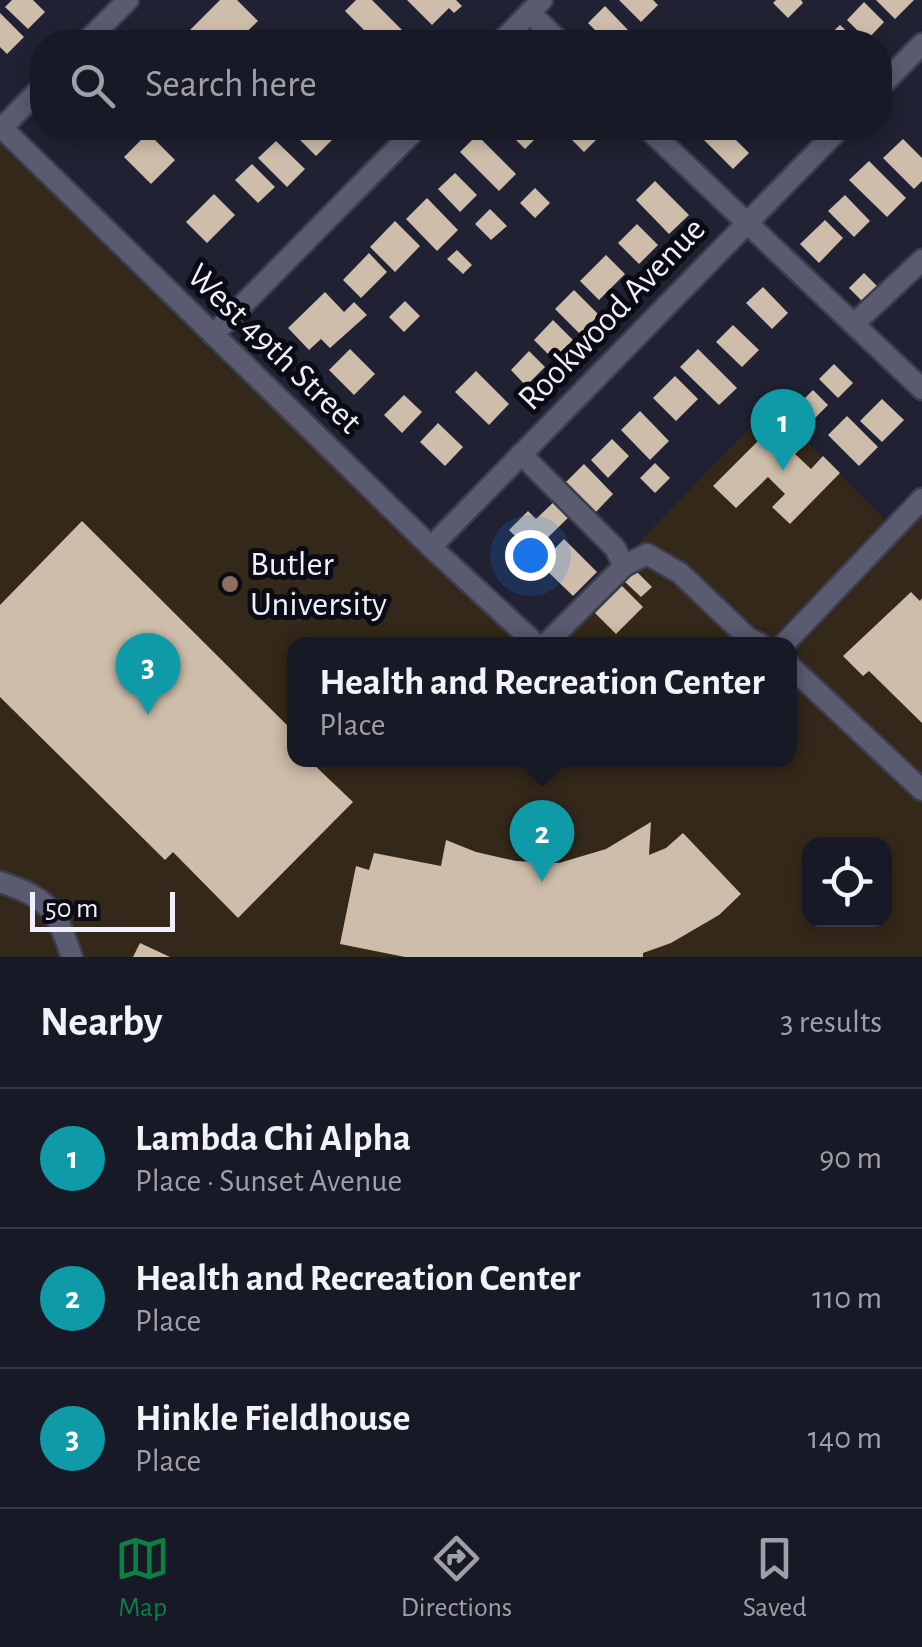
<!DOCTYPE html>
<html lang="en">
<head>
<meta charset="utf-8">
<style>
  :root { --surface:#181926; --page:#21222e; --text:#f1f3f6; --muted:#9fa0a7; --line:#363843; --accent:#0b8043 }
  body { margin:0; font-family:"Alegreya Sans",sans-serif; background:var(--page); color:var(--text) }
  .controls { position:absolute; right:30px; bottom:30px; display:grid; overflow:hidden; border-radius:20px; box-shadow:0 5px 15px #0003 }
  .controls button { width:90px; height:90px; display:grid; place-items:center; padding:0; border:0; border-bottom:2px solid var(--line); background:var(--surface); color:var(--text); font:50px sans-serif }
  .scale { position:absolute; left:30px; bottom:25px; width:145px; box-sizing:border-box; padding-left:10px; border:5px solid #eff0fc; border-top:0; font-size:28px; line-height:35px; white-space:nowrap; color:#eff0fc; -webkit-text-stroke:8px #0b0b13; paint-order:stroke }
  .you { position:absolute; left:530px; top:555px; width:35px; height:35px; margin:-25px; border:8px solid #fff; border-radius:50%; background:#1a73e8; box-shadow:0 0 0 15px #1a73e833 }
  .badge { display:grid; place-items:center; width:65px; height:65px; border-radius:50%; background:var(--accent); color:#fff; font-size:32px; font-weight:700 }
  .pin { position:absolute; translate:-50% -82px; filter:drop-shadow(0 2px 5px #0008) }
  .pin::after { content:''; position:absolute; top:52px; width:35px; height:30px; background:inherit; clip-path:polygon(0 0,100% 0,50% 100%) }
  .popup { position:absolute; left:287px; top:637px; width:510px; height:130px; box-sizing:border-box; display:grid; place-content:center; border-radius:20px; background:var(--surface); filter:drop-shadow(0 2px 8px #0005); font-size:32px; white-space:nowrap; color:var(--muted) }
  .popup b { font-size:38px; color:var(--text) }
  .popup::after { content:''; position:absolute; left:50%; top:100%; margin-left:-20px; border:20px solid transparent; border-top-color:var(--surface) }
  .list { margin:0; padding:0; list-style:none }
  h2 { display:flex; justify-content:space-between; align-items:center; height:130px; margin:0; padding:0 40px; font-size:42px }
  h2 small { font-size:32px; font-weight:400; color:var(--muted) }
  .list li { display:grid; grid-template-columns:65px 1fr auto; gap:30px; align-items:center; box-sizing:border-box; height:140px; padding:0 40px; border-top:2px solid var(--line) }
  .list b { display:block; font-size:38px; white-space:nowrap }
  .list p { margin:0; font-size:32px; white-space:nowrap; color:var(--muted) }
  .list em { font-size:32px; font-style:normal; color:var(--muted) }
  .icon { flex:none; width:55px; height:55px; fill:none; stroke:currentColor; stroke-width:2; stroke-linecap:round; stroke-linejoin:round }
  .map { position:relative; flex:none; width:922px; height:957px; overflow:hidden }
  .search { position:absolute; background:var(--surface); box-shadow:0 5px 15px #0003; left:30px; right:30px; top:30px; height:110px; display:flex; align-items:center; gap:25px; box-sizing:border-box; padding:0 35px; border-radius:40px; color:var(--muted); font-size:38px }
  .sheet { height:550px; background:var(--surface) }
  nav { display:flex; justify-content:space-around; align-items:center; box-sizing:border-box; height:140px; border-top:2px solid var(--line); background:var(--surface); font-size:28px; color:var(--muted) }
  nav a { display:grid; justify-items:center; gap:5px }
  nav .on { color:var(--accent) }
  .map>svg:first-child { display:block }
  .education { fill:#332819; fill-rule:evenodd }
  .building { fill:#cebdaa }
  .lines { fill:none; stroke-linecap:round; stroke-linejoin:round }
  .minor-casing { stroke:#3c3d4c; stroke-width:25 }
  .minor { stroke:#5a5b70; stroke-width:20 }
  .education-dot { fill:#8d6e63; stroke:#0b0b13; stroke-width:4 }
  .labels { text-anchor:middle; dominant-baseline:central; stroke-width:10; stroke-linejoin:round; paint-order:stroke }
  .street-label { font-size:35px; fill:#eff0fc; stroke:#0b0b13 }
  .poi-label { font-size:35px; fill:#eff0fc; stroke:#0b0b13; text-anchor:start }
</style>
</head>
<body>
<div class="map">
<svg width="922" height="957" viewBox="0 0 922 957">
  <rect width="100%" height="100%" fill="#202132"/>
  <path class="education" d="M0 138 523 644H294V760H790V644H540L771 406 895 530 922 502V957H0ZM810 844H884V919H810Z"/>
  <g class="building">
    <polygon points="12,0 33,0 45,12 28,29 5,7"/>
    <polygon points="220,0 237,0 258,21 236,42 199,42 188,32"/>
    <polygon points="356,0 372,0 414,42 376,42 345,11"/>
    <polygon points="407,0 456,0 462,6 454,13 449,8 432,25"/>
    <polygon points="619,0 653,0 658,5 641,22"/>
    <polygon points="776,0 801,0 803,3 788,18 773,3"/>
    <polygon points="876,0 914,0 895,19"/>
    <polygon points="864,2 884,22 867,40 847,20"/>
    <polygon points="605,6 628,30 615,42 607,42 588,23"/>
    <polygon points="0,13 24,37 7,54 0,47"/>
    <polygon points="840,25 858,42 822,42"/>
    <polygon points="300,128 344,128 316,156 294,134"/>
    <polygon points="504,128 538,128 542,132 525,149"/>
    <polygon points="564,128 587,128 598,138 584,152 562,130"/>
    <polygon points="704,128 724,128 749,153 733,169 698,134"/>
    <polygon points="148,133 175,160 151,184 124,157"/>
    <polygon points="477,135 516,174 499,191 460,152"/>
    <polygon points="903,139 922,158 922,181 914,189 883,158"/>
    <polygon points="276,141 305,169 287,187 258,158"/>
    <polygon points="869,161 906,198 887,217 849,180"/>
    <polygon points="252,164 275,187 258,203 235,180"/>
    <polygon points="455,173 477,195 460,212 438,189"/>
    <polygon points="655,181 689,215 669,234 636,200"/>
    <polygon points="535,188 550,203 535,218 520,203"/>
    <polygon points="214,194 235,215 207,243 186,222"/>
    <polygon points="845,195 870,221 854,237 828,211"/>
    <polygon points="427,198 458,230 437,251 406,219"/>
    <polygon points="490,209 507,226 491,240 475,224"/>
    <polygon points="825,220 843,238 819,263 800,244"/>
    <polygon points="395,221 420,246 395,272 370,247"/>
    <polygon points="637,224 658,245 639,264 618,243"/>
    <polygon points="457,250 472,265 463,274 447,259"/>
    <polygon points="369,253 387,272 361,298 343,280"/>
    <polygon points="606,255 625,274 599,300 580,281"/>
    <polygon points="864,273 879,288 864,303 849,288"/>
    <polygon points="763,287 788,313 772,329 746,303"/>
    <polygon points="574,290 599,315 580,334 555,309"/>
    <polygon points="325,292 344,312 354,302 367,315 330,348 321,339 309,350 288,328"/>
    <polygon points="405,301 420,316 404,332 389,317"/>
    <polygon points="553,320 573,340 553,359 534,340"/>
    <polygon points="733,325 759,350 742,367 716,342"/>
    <polygon points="350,349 375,374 354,395 329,370"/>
    <polygon points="698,349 737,388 719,405 680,367"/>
    <polygon points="529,351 545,367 526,386 511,370"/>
    <polygon points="834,364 853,383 838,398 819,379"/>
    <polygon points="476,371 509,404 489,425 455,392"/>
    <polygon points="675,376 698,399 676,421 653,398"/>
    <polygon points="813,390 828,405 813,420 798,405"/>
    <polygon points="404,395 422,412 402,433 384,415"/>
    <polygon points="882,399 904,420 882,442 860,421"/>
    <polygon points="640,411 669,441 650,460 621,430"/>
    <polygon points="847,416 878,447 859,466 828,435"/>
    <polygon points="779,420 804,445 795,454 811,469 823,456 840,473 790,524 772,507 785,494 768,477 736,508 713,486"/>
    <polygon points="438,423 463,447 445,466 420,442"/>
    <polygon points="612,439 629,456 608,478 591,460"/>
    <polygon points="655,463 670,478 655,493 640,478"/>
    <polygon points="584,464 613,494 594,514 564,484"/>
    <polygon points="560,496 575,511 532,553 509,530 528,511 536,519"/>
    <polygon points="82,521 294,732 289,741 294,746 294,760 309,760 353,802 238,918 173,852 165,860 0,697 0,605"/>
    <polygon points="564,539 597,572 573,596 540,564"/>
    <polygon points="634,569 652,587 641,597 623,580"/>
    <polygon points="622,586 643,607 616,634 595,613"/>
    <polygon points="911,592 920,601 922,598 922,723 869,671 863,676 843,656"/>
    <polygon points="651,822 649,855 666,848 683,833 741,894 719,915 671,943 643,953 643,957 405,957 340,944 356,866 369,870 374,853 441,866 446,840 476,852 516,861 559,863 606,849"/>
    <polygon points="140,943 170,957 133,957"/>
  </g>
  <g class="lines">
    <defs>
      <g id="minor">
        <polyline points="530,13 560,42"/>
        <polyline points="86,42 128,0"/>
        <polyline points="501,42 542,0"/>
        <polyline points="880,87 922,44"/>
        <polyline points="0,126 431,547 536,644"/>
        <polyline points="2,128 42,87"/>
        <polyline points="647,128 922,389"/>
        <polyline points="854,324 922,260"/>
        <polyline points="213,335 417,128"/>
        <polyline points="521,454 615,548 624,566"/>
        <polyline points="431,547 840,128"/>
        <polyline points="546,644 624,566 647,554 680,573 748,638 760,644"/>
        <polyline points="784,644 922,499"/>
        <polyline points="790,666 922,790"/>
        <path d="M0 882C49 898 56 910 72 957"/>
      </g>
    </defs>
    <use href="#minor" class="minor-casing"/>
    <use href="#minor" class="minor"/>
  </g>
  <circle class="education-dot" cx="230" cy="584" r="10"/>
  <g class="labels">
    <g class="street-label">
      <text transform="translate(612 314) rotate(-46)">Rookwood Avenue</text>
      <text transform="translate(274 349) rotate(44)">West 49th Street</text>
    </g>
    <g class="poi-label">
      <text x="250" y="564">Butler<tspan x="250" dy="40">University</tspan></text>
    </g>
  </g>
</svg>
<div class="controls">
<button><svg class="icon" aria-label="locate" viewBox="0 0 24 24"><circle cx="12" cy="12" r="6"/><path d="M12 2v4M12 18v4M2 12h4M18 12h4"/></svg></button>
</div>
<div class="scale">50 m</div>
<div class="you"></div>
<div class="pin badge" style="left:783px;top:471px;background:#0f9aa8">1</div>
<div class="pin badge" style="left:542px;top:882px;background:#0f9aa8">2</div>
<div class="popup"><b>Health and Recreation Center</b>Place</div>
<div class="pin badge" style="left:148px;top:715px;background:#0f9aa8">3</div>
<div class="search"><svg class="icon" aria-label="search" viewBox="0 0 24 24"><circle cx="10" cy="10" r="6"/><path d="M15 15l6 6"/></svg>Search here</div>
</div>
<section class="sheet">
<h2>Nearby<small>3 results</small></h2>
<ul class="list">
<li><span class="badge" style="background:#0f9aa8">1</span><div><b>Lambda Chi Alpha</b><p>Place · Sunset Avenue</p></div><em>90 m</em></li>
<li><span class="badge" style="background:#0f9aa8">2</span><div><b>Health and Recreation Center</b><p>Place</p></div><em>110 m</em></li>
<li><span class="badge" style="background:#0f9aa8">3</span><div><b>Hinkle Fieldhouse</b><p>Place</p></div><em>140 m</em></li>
</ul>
</section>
<nav>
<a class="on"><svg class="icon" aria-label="map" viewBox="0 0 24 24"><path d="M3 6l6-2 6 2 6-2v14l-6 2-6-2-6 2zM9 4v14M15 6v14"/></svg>Map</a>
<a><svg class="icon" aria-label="directions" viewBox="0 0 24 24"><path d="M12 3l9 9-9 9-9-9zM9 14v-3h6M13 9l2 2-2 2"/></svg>Directions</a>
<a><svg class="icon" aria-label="saved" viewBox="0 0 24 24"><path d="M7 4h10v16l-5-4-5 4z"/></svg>Saved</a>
</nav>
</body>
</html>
